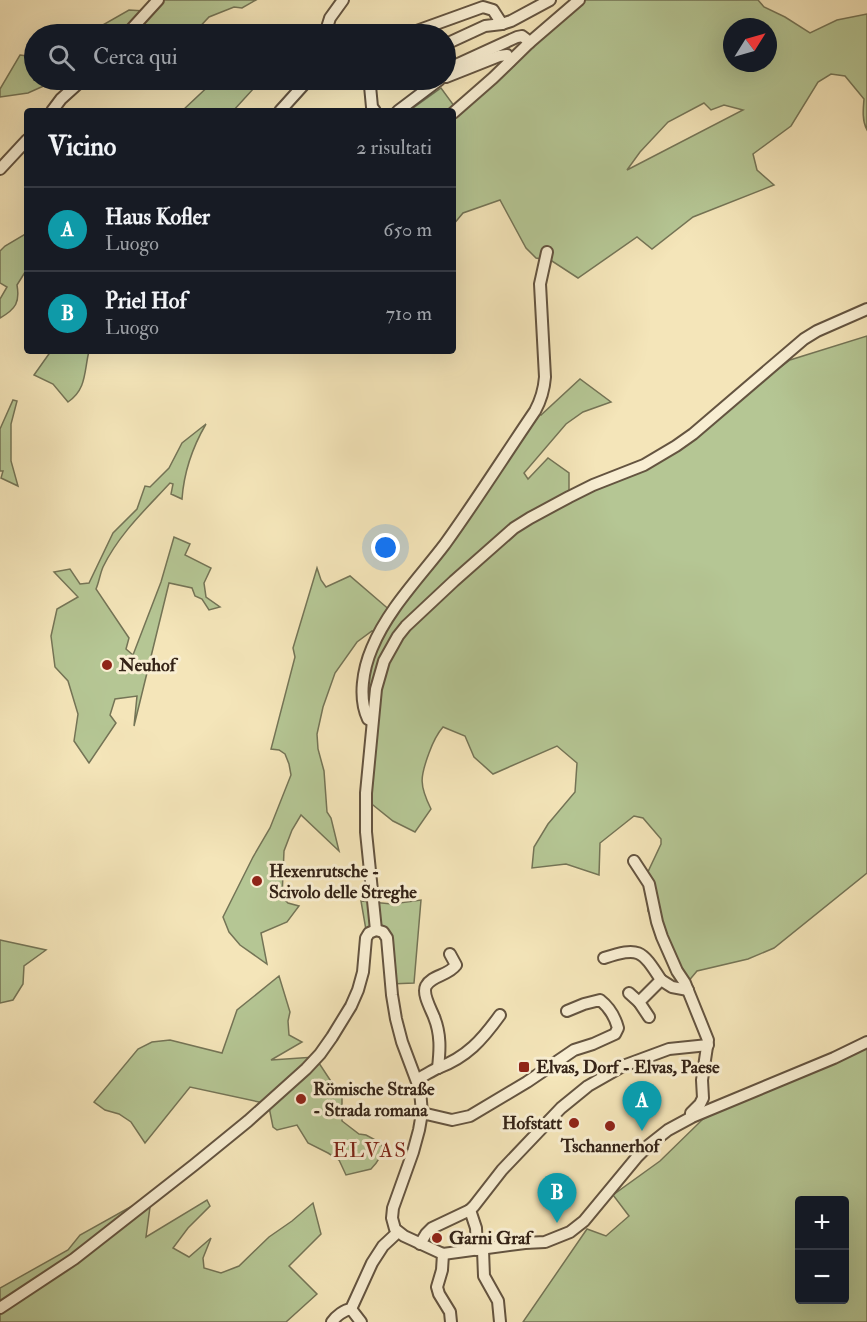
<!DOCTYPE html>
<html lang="it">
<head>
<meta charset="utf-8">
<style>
  :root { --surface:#171b24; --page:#20242c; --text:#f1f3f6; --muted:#9ea1a6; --line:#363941; --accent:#8c9099 }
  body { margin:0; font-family:"IM FELL Double Pica",serif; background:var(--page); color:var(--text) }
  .controls { position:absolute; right:18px; bottom:18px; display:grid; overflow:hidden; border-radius:6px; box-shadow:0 6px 24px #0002 }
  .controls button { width:54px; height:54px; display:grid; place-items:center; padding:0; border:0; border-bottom:2px solid var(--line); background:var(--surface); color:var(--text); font:30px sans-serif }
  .compass { position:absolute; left:723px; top:18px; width:54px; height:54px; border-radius:50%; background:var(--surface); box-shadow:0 6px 24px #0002; rotate:53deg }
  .you { position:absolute; left:386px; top:548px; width:21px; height:21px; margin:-15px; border:4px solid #fff; border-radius:50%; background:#1a73e8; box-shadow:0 0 0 9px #1a73e833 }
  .badge { display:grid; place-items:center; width:39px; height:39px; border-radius:50%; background:var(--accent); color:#fff; font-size:20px; font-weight:700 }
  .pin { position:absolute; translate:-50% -50px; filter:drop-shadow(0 2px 3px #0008) }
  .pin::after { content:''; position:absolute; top:32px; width:21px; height:18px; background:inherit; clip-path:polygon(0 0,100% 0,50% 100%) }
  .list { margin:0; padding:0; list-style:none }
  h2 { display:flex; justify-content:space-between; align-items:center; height:78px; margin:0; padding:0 24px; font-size:26px }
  h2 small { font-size:20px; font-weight:400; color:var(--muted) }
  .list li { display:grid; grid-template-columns:39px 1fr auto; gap:18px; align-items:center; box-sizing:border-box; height:84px; padding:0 24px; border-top:2px solid var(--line) }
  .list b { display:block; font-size:22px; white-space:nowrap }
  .list p { margin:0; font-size:20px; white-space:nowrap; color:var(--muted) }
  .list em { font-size:20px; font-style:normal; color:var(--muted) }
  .icon { flex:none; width:33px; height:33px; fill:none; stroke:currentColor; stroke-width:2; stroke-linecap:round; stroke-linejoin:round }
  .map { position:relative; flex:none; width:867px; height:1322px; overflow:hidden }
  .search { position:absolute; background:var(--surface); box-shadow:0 6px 24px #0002; left:24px; top:24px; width:432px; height:66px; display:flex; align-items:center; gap:15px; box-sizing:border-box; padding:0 21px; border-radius:33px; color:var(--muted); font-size:22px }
  .panel { position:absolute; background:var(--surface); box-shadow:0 6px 24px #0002; left:24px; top:108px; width:432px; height:246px; border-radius:6px }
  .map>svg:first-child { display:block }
  .green { fill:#b5c694; stroke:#747456; stroke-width:1.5; fill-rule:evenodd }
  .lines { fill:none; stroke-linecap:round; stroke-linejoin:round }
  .minor-casing { stroke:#645440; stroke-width:14 }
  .minor { stroke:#f8eed2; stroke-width:10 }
  .poi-dot { fill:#8f2418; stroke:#f8eed2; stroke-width:2 }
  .labels { text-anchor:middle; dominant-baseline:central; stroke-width:6; stroke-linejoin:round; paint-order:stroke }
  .poi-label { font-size:18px; font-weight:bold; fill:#342317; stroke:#f8eed2; text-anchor:start }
  .quarter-label { font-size:21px; letter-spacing:1.5px; fill:#7a1f14; stroke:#f8eed2 }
</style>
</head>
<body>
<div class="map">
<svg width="867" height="1322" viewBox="0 0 867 1322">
  <rect width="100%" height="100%" fill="#f4e5b9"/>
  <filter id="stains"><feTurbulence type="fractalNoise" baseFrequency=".00333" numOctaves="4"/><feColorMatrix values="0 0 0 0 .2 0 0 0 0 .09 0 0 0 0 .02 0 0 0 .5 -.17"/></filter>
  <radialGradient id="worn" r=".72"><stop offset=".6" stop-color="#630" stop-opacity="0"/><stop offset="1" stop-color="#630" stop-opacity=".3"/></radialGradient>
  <g class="green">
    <polygon points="155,0 256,0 242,8 234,7 209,17 193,34 157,34 142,25 132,34 87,34 129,10 145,11"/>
    <path d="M576 0H758L764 7 785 17 810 33 837 20 867 14V130C862 121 863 110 864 99L845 76 831 74 818 82 791 126 753 154 757 170 774 185 693 217 652 249 637 237 578 278 552 261 536 258 526 248 500 200 463 213 453 225V111H409L441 88 457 110ZM732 27H768V63H732ZM704 103 711 110 724 105 743 110 627 170 640 152 668 122Z"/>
    <polygon points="20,55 34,57 34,80 57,80 28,93 0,97 0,89"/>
    <polygon points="215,80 266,80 254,88 233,111 182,111"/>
    <path d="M27 233V269L17 285C20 302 16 309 0 318V299L7 287 0 283V251L5 246Z"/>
    <path d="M867 336V873L774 948 748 959 697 971 687 983 648 911 646 876 661 844V839L643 818 634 816 600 843 599 875 566 864 532 868 534 847 548 824 575 792 577 763 557 746 493 774 474 757 465 736 443 727C436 735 433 742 429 753 420 777 419 785 431 809L415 832 393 821 363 797 369 727 363 712 376 633 372 631 357 642 335 673 323 707 317 734 318 749 324 771 327 812 331 818 339 851 301 815 292 830 284 851 282 897 288 903 299 906 287 922 261 933 267 964 240 945 229 932 223 917 253 857 270 828 291 775 289 764 285 754 279 750 271 749 295 657 293 648 317 568 321 580 326 587 350 576 392 612 535 411 541 415 580 379 611 402 583 412 566 424 524 473 528 479 548 458 569 473V496L676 446 790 360Z"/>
    <path d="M51 351H89C84 371 87 389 68 402L53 384 34 375Z"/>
    <polygon points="13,400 17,401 11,424 11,461 18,486 1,478 3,471 0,471 0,429"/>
    <path d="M206 424C192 448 184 471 182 499L171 494 173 484 170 483C146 509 119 534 103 567 100 574 99 582 96 589L129 638 126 649 133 655 161 582 174 537 190 544 185 555 211 568 204 583 206 597 220 607 209 610 202 599 195 596 192 588 169 583 134 726 137 696 115 699 110 715 116 723 89 763 74 741 78 714 68 681 55 667 51 636 57 609 78 597 54 572 70 569 80 584 89 583 113 533 137 509 145 486 150 487 169 468 182 443Z"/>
    <polygon points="421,900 414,983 390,984 385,938 366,930 361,901 392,904"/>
    <polygon points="0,940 46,950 24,966 23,984 13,1000 0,1003"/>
    <path d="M279 976 290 1012 288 1021 289 1035 302 1042 271 1060 315 1057 342 1098V1121L359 1134 366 1135 381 1143C384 1153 378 1162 371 1169L346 1175 339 1160 328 1153 308 1143 297 1125 277 1130 273 1127 269 1107 259 1102 190 1087 145 1143 131 1122 119 1114 105 1110 94 1102 138 1049 152 1042 170 1040 222 1053 237 1010Z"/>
    <path d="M867 1037V1322H523L587 1229 606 1236 629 1216 613 1195 660 1161 703 1119ZM800 1200H844V1300H800Z"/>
    <polygon points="207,1200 210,1206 188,1228 173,1248 189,1257 211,1238 203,1258 204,1268 221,1273 239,1266 269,1237 292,1221 313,1203 321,1234 289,1266 317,1294 286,1322 0,1322 0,1288 68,1250 80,1235 132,1206 150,1207 146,1237"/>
  </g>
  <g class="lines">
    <defs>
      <g id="minor">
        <polyline points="502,24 511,21 550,0"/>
        <polyline points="411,33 483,7 493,10 502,24 485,26 446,44"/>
        <polyline points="127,34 158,0"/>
        <polyline points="325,34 330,18 343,0"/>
        <polyline points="447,69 517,37 522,36 526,39 529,43"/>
        <polyline points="446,77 499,56 507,55 510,61"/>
        <polyline points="52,111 61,99 82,80"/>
        <polyline points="280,111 308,80"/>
        <polyline points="375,111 372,107 370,86 377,80"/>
        <polyline points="398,111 439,80"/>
        <polyline points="453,113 493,78 529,43 579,0"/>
        <polyline points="0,169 27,140"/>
        <path d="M372 721 368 719C358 698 363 669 372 648 388 609 420 577 445 544 476 501 505 455 535 411 541 400 544 390 545 377L540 284 547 252"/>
        <polyline points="634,861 649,884 657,922 662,937 677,971 685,983 708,1040 702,1080 703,1098 700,1104 691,1113 691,1115"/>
        <polyline points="376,930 366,832 366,793 376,689 384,661 398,636 406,626 454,581 514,528 530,518 569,497 593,485 644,465 676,446 693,434 804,339 817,331 867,309"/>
        <polyline points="376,930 383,932 387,938 392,995 396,1019 402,1042 420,1090 422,1113 419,1130 413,1152 393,1208 392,1218 395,1229 404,1236 443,1254 525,1243 545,1242 570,1232 584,1221 637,1157 649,1145 668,1130 692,1117 834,1058 867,1042"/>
        <path d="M604 958C639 947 641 949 661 980"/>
        <polyline points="629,993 639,1002"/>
        <polyline points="649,1017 639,1002 661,980 672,987 688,990"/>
        <path d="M438 1068C440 1050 441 1034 434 1017 431 1009 422 994 426 986 432 975 448 976 456 965L450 954"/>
        <path d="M417 1079C424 1076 431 1071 438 1068 467 1057 482 1040 500 1015"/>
        <path d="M422 1113 452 1120 470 1116 527 1082 574 1050 593 1044 615 1034 618 1028C615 1017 609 1007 600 1000L584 1004 567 1011"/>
        <polyline points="470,1210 476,1228 477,1250"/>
        <polyline points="420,1244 426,1234 432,1228 470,1210 474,1206 502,1170 561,1108 588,1086 623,1066 669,1049 708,1045"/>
        <polyline points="483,1250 484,1276 498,1301 500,1322"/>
        <polyline points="443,1254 442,1270 437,1287 439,1294 450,1312 451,1322"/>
        <polyline points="0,1308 74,1259 194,1165 248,1121 306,1069 320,1054 332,1037 351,1006 358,990 363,972 366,938 369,933 376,930"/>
        <polyline points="351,1309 361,1322"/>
        <path d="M332 1322C336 1316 344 1310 351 1309L372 1263 383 1246 398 1232"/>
      </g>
    </defs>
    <use href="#minor" class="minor-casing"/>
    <use href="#minor" class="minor"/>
  </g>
  <g class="poi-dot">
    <circle cx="107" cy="665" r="6"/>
    <circle cx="257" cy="881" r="6"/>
    <rect x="518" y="1061" width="12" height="12" rx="3"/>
    <circle cx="301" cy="1099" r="6"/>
    <circle cx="574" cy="1123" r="6"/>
    <circle cx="610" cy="1126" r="6"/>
    <circle cx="437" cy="1238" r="6"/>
  </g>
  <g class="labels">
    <g class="poi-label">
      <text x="119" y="665">Neuhof</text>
      <text x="269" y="871">Hexenrutsche -<tspan x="269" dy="21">Scivolo delle Streghe</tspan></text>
      <text x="536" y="1067">Elvas, Dorf - Elvas, Paese</text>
      <text x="313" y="1089">Römische Straße<tspan x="313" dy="21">- Strada romana</tspan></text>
      <text x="562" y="1123" text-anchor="end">Hofstatt</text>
      <text x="610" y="1146" text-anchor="middle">Tschannerhof</text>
      <text x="449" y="1238">Garni Graf</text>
    </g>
    <g class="quarter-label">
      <text x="370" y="1150">ELVAS</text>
    </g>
  </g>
  <rect width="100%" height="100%" filter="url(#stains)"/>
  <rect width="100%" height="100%" fill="url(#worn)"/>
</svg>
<div class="controls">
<button>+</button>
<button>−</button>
</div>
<svg class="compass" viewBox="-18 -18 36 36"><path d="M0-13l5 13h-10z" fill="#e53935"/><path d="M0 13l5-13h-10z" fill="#9ea1a6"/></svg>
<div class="you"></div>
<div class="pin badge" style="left:642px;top:1131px;background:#0f9aa8">A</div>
<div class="pin badge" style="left:557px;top:1223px;background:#0f9aa8">B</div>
<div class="search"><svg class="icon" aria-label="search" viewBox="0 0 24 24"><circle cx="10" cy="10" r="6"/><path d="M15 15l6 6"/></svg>Cerca qui</div>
<section class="panel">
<h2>Vicino<small>2 risultati</small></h2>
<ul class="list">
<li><span class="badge" style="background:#0f9aa8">A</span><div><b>Haus Kofler</b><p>Luogo</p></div><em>650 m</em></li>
<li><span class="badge" style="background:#0f9aa8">B</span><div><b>Priel Hof</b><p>Luogo</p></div><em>710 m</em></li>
</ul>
</section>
</div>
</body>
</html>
